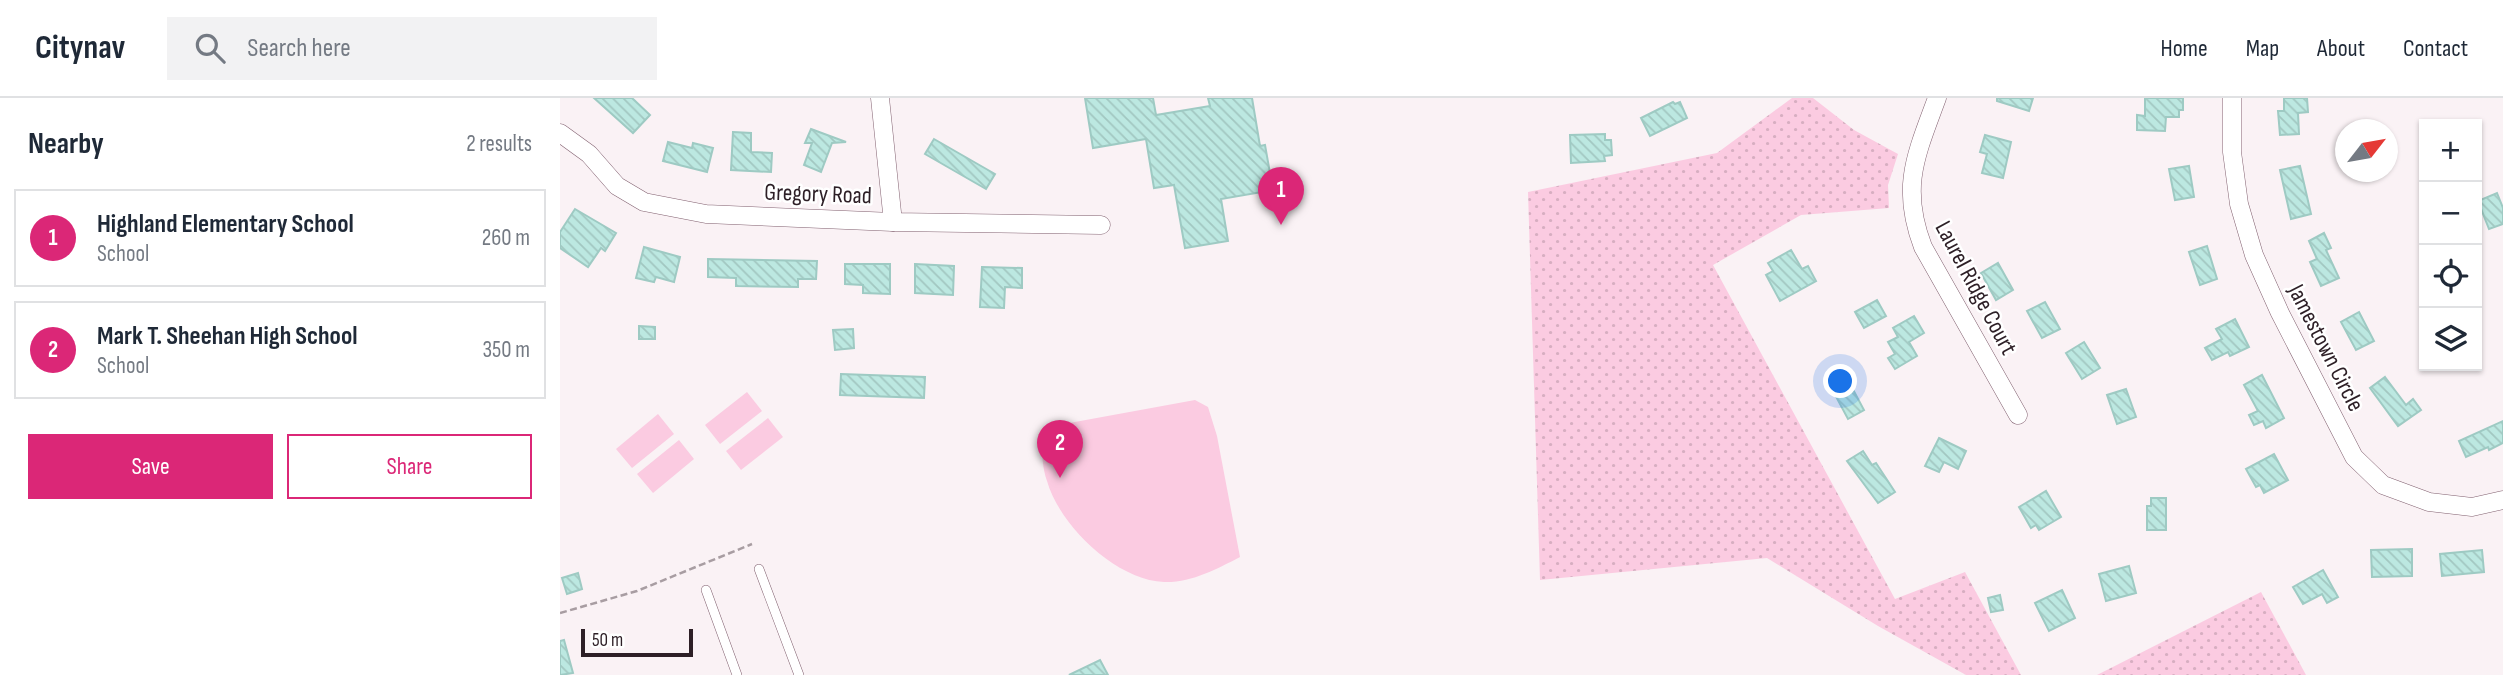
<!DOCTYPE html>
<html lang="en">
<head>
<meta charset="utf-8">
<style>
  :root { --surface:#fff; --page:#f2f2f3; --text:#1f2937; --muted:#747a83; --line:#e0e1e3; --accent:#db2777 }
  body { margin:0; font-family:"Sofia Sans Condensed",sans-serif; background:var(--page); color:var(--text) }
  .controls { position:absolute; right:21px; top:21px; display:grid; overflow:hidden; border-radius:0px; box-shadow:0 2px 5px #0004 }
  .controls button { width:63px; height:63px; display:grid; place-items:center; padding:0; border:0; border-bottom:2px solid var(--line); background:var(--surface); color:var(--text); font:35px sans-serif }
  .compass { position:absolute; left:1775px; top:21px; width:63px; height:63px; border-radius:50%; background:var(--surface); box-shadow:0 2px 5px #0004; rotate:59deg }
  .scale { position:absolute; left:21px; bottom:18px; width:112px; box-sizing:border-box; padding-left:7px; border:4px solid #2d1f26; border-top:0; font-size:19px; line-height:24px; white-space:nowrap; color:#2d1f26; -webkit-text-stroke:5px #fff; paint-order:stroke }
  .you { position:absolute; left:1281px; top:284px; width:24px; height:24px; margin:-18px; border:5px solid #fff; border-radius:50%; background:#1a73e8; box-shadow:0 0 0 10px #1a73e833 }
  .badge { display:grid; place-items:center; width:46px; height:46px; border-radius:50%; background:var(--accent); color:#fff; font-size:23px; font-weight:700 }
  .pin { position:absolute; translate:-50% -58px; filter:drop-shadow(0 2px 4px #0008) }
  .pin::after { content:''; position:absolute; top:37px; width:24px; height:21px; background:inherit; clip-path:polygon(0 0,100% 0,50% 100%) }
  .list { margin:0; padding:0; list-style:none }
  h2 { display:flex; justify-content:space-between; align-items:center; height:91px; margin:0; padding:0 28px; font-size:30px }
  h2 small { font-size:23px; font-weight:400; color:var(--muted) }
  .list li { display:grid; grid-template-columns:46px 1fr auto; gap:21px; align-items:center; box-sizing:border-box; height:98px; margin:0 14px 14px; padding:0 14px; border:2px solid var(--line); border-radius:0px }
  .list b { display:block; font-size:26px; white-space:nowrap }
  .list p { margin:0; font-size:23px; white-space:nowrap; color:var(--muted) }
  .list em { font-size:23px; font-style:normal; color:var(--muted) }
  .actions { display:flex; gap:14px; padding:21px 28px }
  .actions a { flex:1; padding:16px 0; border:2px solid var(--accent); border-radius:0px; text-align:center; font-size:24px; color:var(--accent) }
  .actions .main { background:var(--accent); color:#fff }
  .icon { flex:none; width:38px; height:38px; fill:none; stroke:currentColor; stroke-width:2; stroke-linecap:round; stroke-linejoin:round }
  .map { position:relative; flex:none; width:1943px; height:577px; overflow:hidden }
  header { display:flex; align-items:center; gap:42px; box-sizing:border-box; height:98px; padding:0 35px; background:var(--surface); border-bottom:2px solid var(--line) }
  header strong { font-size:33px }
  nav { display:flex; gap:38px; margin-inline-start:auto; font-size:24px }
  .search { width:490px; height:63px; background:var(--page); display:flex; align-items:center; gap:18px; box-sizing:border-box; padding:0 24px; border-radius:0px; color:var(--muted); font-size:26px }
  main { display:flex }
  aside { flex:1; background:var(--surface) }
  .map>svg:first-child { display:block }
  .grass { fill:#fbcbe1 }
  .park { fill:url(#park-dots) }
  .building { fill:url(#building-back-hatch); stroke:#9ecac3; stroke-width:2 }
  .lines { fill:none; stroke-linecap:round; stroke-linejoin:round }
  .lane-casing { stroke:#826170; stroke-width:10 }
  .street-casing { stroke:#826170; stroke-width:19 }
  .path { stroke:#a89da2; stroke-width:2.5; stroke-dasharray:7 3.5; stroke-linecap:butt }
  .lane { stroke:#fff; stroke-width:9 }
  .street { stroke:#fff; stroke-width:18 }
  .labels { text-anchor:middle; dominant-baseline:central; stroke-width:5; stroke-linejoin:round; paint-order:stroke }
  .street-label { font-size:24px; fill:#2d1f26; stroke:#fff }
</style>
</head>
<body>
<header>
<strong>Citynav</strong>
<div class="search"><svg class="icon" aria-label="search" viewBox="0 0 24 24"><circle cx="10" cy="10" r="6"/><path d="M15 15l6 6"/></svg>Search here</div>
<nav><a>Home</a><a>Map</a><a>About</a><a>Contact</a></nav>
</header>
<main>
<aside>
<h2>Nearby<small>2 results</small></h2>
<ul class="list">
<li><span class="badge">1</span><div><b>Highland Elementary School</b><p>School</p></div><em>260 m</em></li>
<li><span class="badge">2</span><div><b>Mark T. Sheehan High School</b><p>School</p></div><em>350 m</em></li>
</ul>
<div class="actions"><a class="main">Save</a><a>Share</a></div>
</aside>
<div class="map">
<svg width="1943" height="577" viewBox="0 0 1943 577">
  <defs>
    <pattern id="park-dots" width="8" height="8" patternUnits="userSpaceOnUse" patternTransform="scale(1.75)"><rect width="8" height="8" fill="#fbcbe1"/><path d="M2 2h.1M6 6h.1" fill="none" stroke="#d7aec1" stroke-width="1.8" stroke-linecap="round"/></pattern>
    <pattern id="building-back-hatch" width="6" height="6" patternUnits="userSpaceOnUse" patternTransform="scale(1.75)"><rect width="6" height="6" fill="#bce8e1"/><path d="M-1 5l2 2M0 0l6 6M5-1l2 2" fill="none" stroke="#a2c7c1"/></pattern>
  </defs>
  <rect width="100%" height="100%" fill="#faf2f5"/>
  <g class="grass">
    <polygon points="187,294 202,313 160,346 145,327"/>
    <path d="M635 302 648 309 657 338 680 459C657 471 631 485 604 484 556 482 500 428 487 383 481 366 482 348 482 330Z"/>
    <polygon points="98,316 114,336 72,370 56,351"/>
    <polygon points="208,320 223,339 181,372 166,353"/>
    <polygon points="119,342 134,361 93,395 77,376"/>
  </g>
  <g class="park">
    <polygon points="1232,0 1253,0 1294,32 1338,56 1328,87 1329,110 1241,117 1153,167 1335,501 1405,474 1461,577 1406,577 1318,528 1207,460 980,482 968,94 1157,55"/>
    <polygon points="1701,494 1746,577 1537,577"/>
  </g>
  <g class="building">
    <polygon points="34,0 72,0 90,17 73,35"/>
    <polygon points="525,0 593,0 596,17 650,8 648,0 692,0 700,48 705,47 713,92 661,101 668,143 625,150 614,87 594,90 586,41 533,50"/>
    <polygon points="1437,0 1473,0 1469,13 1437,3"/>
    <polygon points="1585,0 1623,0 1623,12 1619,12 1619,19 1606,19 1605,33 1577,32 1577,17 1585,18"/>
    <polygon points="1724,0 1747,0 1748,14 1738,15 1739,36 1720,37 1718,13 1724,13"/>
    <polygon points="1113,4 1115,6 1120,4 1127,20 1090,38 1081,20"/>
    <polygon points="251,31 286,44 272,45 261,74 244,67 252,45 245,45"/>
    <polygon points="173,34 191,35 191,54 212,55 211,74 171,72"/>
    <polygon points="1045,36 1045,42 1051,42 1052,57 1044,58 1045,63 1011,65 1010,37"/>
    <polygon points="1425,37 1451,44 1443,80 1422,75 1427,56 1420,54"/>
    <polygon points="374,41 435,76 426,91 365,56"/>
    <polygon points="108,44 132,50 133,45 153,50 147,74 103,63"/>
    <polygon points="1629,68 1634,99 1615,102 1609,71"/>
    <polygon points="1740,68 1751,116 1731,121 1720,72"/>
    <polygon points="1937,95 1943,110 1943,126 1929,131 1918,103"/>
    <polygon points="15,111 56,135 45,153 41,150 28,169 0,150 0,134"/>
    <polygon points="1764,135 1771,150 1766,152 1779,180 1761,188 1750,164 1757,161 1749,143"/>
    <polygon points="1647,148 1657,181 1640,187 1629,154"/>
    <polygon points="84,149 120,159 114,184 96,179 94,184 76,180"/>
    <polygon points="1231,152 1242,171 1248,168 1256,183 1220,203 1206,177 1213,173 1208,165"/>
    <polygon points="148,161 257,163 256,181 238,181 238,189 176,188 176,180 148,179"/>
    <polygon points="1438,165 1453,192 1436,202 1421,175"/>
    <polygon points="285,166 330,166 330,196 303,195 303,187 285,186"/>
    <polygon points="355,166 394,168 393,197 355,195"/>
    <polygon points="422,169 462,170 462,190 445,189 444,210 420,209"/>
    <polygon points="1317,202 1326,218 1304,230 1295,214"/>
    <polygon points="1485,204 1500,231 1482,240 1467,213"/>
    <polygon points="1799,214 1814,243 1796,252 1781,224"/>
    <polygon points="1354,218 1364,235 1349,244 1357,258 1335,271 1328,260 1335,256 1328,244 1338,239 1333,230"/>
    <polygon points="1675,221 1689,249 1670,258 1668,254 1652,262 1645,250 1662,241 1656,231"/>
    <polygon points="79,228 95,229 95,241 79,241"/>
    <polygon points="293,231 294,250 275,252 273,232"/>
    <polygon points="1524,244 1540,270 1522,281 1506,255"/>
    <polygon points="281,276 365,279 364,300 280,297"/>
    <polygon points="1702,277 1724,320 1706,330 1703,323 1694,327 1689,317 1698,313 1684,287"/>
    <polygon points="1825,279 1846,307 1853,301 1861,312 1838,328 1810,290"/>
    <polygon points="1289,284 1304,312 1288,321 1273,293"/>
    <polygon points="1566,291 1576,319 1557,326 1547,297"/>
    <polygon points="1943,323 1943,345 1929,352 1928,349 1906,359 1899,343"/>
    <polygon points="1379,340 1406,353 1398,371 1384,364 1379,374 1365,368"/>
    <polygon points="1303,353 1312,367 1316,365 1335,394 1318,405 1287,363"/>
    <polygon points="1714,356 1728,382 1704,395 1700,387 1696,389 1686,371"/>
    <polygon points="1486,393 1501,419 1479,432 1476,427 1471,430 1459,409"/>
    <polygon points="1591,400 1606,400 1606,432 1587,432 1587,408 1591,408"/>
    <polygon points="1852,451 1852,478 1812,479 1811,452"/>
    <polygon points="1922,452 1924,474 1882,478 1880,456"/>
    <polygon points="1569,468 1576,495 1546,503 1539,476"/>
    <polygon points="1763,472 1778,499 1767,505 1762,496 1743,506 1733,489"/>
    <polygon points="18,475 22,491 7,496 2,480"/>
    <polygon points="1502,492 1515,520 1489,533 1475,505"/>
    <polygon points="1440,497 1443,512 1431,514 1428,500"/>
    <polygon points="4,542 13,575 0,577 0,543"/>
    <polygon points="540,562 548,577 509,577"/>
  </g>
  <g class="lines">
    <defs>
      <g id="lane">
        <polyline points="199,471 239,577"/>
        <polyline points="146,492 177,577"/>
      </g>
      <g id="street">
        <polyline points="320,0 333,124"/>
        <path d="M1377 0C1356 57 1340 89 1363 149L1458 317"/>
        <polyline points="1672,0 1672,54 1679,106 1694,157 1720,215 1794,359 1823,387 1869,404 1912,409 1943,402"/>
        <polyline points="0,35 29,56 57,88 84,104 146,116 333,124 541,127"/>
      </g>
    </defs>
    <use href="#lane" class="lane-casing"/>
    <use href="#street" class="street-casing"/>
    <polyline class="path" points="0,515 77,493 192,446"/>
    <use href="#lane" class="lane"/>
    <use href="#street" class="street"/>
  </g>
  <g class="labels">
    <g class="street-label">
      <text transform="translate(258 96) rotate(2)">Gregory Road</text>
      <text transform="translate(1416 190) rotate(62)">Laurel Ridge Court</text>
      <text transform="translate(1766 250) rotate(63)">Jamestown Circle</text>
    </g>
  </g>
</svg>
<div class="controls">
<button>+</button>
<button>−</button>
<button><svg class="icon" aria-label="locate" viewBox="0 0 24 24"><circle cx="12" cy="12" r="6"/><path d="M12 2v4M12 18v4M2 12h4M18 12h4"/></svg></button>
<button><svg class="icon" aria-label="layers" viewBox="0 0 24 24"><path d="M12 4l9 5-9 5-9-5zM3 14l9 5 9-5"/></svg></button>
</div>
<svg class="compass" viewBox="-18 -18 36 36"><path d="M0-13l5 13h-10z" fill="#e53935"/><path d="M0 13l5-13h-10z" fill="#747a83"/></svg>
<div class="scale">50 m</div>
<div class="you"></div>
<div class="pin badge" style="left:721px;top:127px">1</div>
<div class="pin badge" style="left:500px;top:380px">2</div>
</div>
</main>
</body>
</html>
